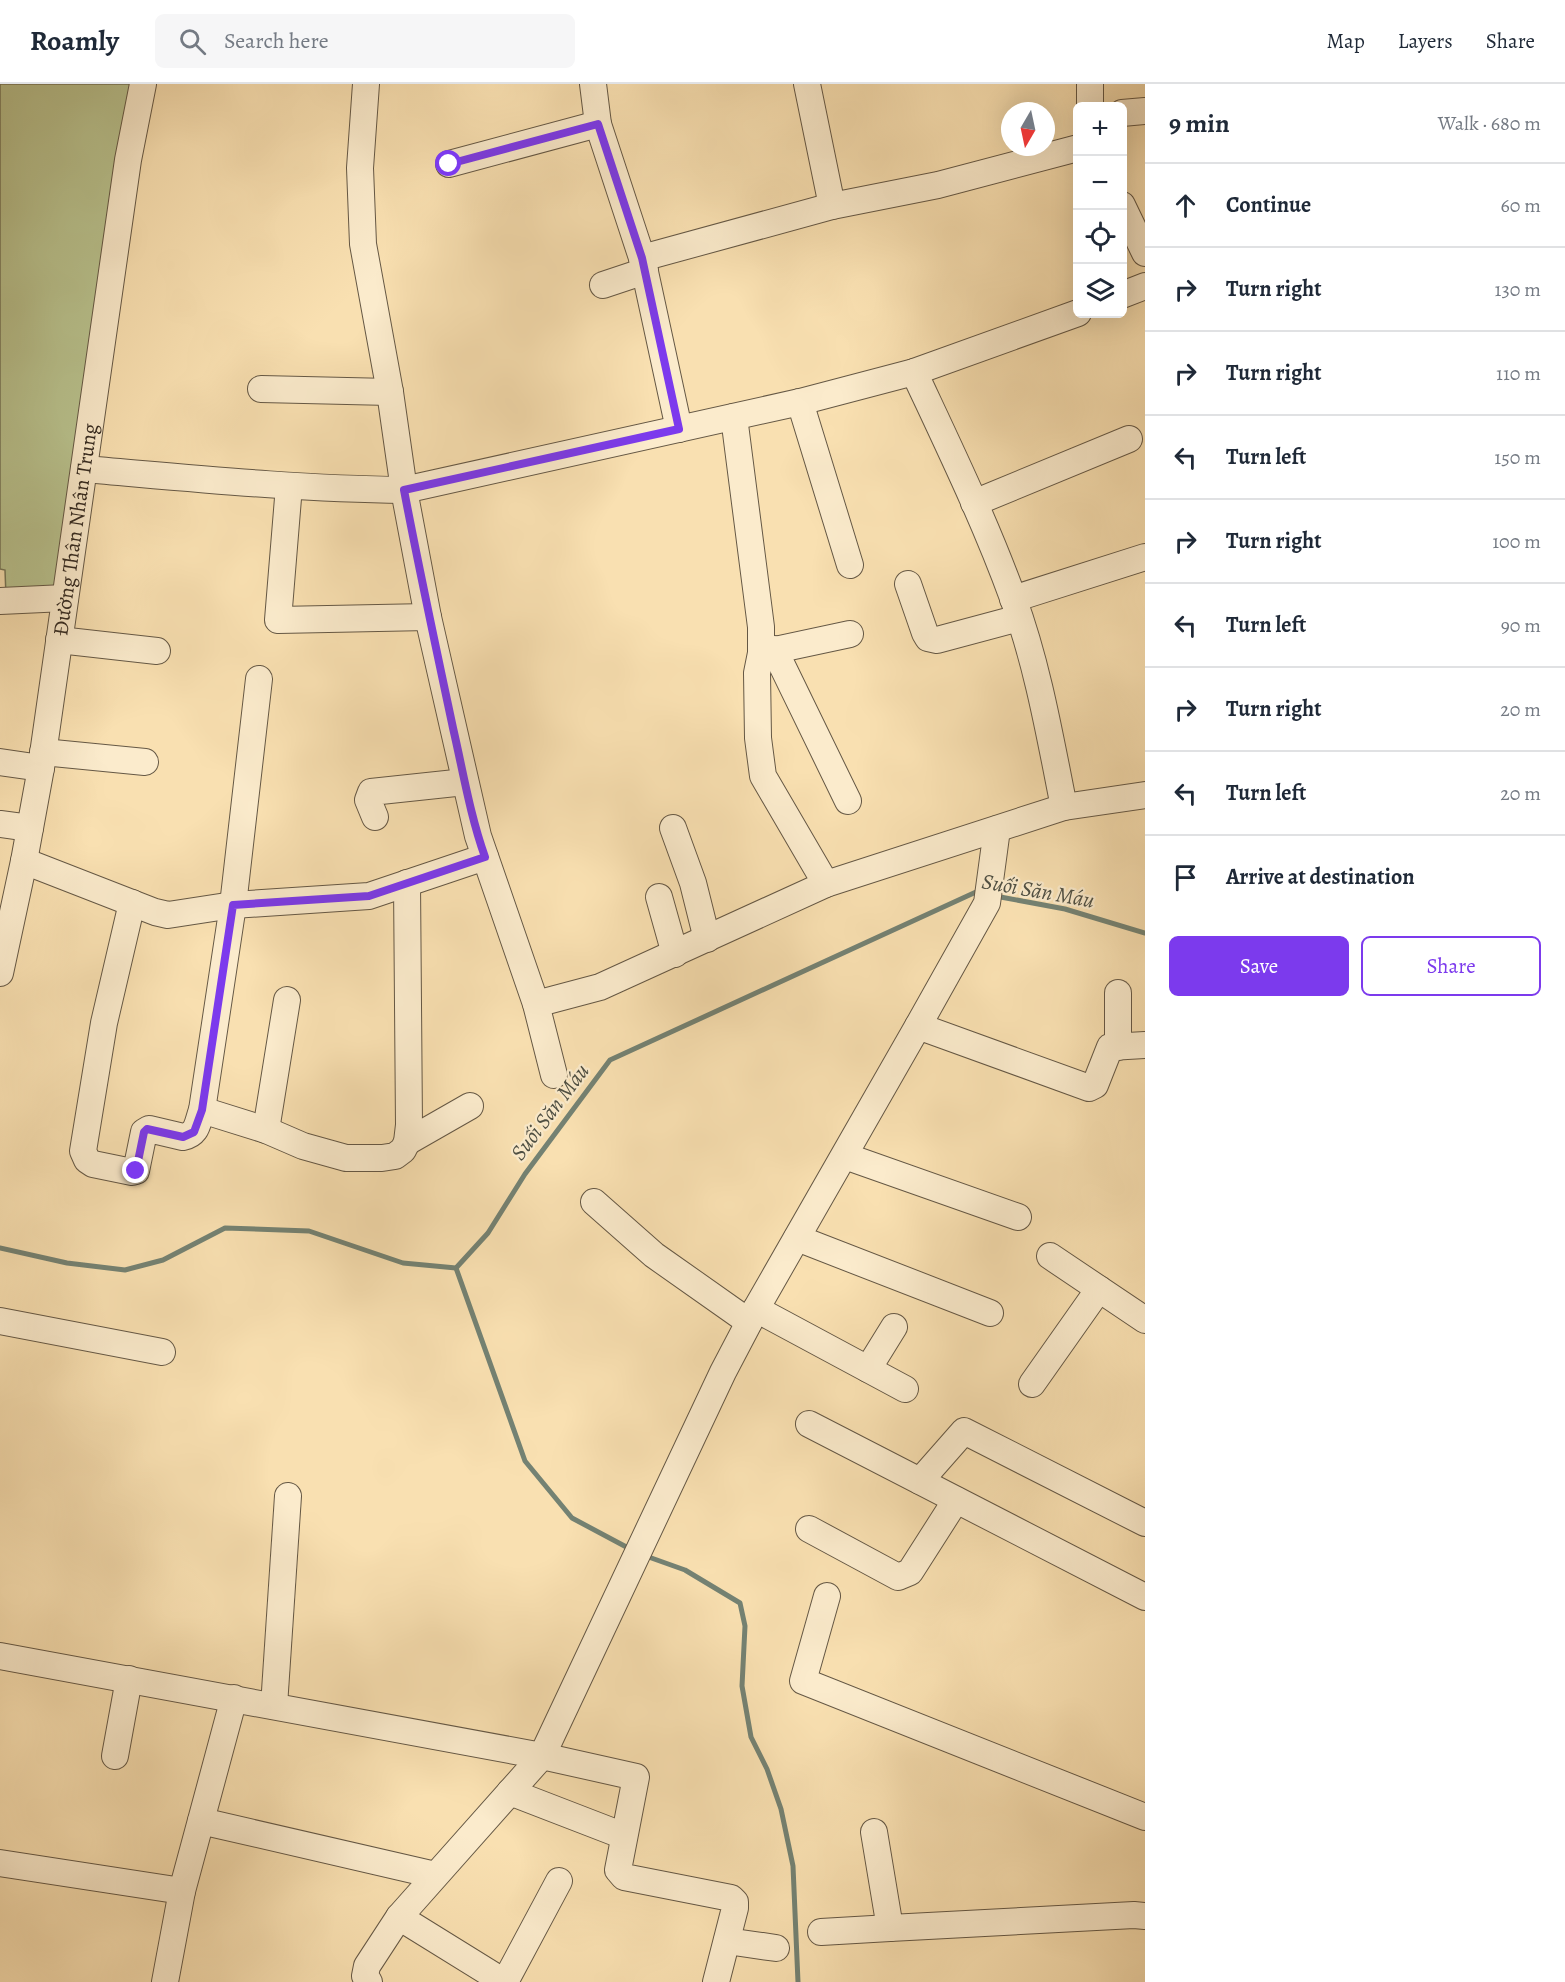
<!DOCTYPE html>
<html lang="en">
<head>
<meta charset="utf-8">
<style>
  :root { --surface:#fff; --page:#f6f6f7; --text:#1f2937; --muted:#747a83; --line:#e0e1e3; --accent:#7c3aed }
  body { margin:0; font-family:Alegreya,serif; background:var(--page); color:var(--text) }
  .controls { position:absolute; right:18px; top:18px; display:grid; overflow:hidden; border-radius:9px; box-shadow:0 6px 24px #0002 }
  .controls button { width:54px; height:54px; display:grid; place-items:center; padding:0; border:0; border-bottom:2px solid var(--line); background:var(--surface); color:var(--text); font:30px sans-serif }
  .compass { position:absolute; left:1001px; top:18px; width:54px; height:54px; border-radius:50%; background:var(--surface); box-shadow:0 6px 24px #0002; rotate:189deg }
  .stop { position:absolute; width:18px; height:18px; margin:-14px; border:4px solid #7c3aed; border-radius:50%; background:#fff }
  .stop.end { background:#7c3aed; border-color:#fff; box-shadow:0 2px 6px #0008 }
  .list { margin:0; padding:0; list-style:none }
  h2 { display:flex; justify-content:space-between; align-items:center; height:78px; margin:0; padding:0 24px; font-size:26px }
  h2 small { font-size:20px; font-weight:400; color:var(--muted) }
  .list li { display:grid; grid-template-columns:39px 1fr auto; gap:18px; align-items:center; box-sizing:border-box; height:84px; padding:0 24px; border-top:2px solid var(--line) }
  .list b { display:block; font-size:22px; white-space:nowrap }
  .list em { font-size:20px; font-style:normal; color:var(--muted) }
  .actions { display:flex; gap:12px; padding:18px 24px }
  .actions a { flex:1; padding:14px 0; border:2px solid var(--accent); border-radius:9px; text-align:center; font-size:21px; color:var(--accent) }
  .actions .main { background:var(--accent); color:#fff }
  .icon { flex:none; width:33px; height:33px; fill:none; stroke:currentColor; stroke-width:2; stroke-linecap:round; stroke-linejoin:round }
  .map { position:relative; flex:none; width:1145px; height:1898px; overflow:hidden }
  header { display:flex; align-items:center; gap:36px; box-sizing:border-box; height:84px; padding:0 30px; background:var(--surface); border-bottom:2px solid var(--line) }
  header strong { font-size:28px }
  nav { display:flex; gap:33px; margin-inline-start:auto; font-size:21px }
  .search { width:420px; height:54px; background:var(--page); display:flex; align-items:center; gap:15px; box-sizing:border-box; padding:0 21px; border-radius:9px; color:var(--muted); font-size:22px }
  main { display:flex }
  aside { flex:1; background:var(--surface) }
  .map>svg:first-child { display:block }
  .green { fill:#b9c38f; stroke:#767658; stroke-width:1.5 }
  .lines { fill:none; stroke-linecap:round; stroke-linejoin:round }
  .stream { stroke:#748273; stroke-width:5 }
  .minor-casing { stroke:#655845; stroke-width:28 }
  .minor { stroke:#fbebcc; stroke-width:26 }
  .route { stroke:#7c3aed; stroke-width:8 }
  .labels { text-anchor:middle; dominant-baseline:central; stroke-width:4.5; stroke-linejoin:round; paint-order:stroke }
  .street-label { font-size:21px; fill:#342a21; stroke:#fbebcc }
  .water-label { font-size:22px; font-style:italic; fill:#4e4f43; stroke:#fbebcc }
</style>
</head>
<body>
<header>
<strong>Roamly</strong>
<div class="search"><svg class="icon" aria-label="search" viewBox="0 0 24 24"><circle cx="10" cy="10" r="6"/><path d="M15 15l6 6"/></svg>Search here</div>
<nav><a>Map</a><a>Layers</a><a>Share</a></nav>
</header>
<main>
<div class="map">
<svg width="1145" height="1898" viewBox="0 0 1145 1898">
  <rect width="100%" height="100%" fill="#f9e0b1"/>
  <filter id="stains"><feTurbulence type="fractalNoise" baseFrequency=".00333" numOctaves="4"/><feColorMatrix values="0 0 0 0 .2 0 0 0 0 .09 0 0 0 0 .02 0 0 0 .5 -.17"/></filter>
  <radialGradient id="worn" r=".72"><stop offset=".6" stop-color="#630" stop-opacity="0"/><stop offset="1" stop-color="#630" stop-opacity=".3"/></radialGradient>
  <polygon class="green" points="0,0 133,0 56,506 6,513 5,486 0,485"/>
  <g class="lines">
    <g class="stream">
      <polyline points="995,812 1065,825 1145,849"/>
      <polyline points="0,1164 67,1179 125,1186 163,1176 225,1144 309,1147 403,1179 456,1184 488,1149 525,1090 610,976 976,808 983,809"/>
      <polyline points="456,1184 525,1377 572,1434 632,1466"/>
      <polyline points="643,1471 685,1486 740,1519 745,1542 742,1602 751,1653 767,1685 781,1725 793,1782 798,1898"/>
    </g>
    <defs>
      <g id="minor">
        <polyline points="366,0 360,84 363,160 390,308 404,406 428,533 478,752 536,920 554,991"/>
        <polyline points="593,0 598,40 642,174 679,345"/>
        <polyline points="807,0 832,122"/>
        <polyline points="1090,22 1090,0"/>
        <polyline points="1122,29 1145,27"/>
        <polyline points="449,80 598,40"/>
        <polyline points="1122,121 1145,169"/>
        <polyline points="642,174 832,122 938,101 1078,64"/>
        <polyline points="603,201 645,187"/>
        <polyline points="1122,211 1145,202"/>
        <path d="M914 288C949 363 985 437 1013 514 1038 582 1050 653 1064 723"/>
        <polyline points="261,305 390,308"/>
        <polyline points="800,318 850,481"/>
        <polyline points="734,333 761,543 761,569 757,589 758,654 763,692 826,800"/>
        <path d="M84 385C190 394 297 405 404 406L800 318 914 288 1078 229"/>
        <polyline points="289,402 278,536 428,533"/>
        <polyline points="974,419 1129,355"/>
        <polyline points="908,500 925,549 928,554 937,556 1019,534"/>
        <polyline points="1013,515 1145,473"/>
        <polyline points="0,517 65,514"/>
        <polyline points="59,556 157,567"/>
        <polyline points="774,565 848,717"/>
        <polyline points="761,569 850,550"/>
        <polyline points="43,668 145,678"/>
        <polyline points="0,678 41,684"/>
        <polyline points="375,733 368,716 371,708 465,698"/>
        <polyline points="0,740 30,744"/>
        <polyline points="673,744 693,799 707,855"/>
        <polyline points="24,777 155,828 168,831 233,821 369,812 485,773"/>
        <polyline points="659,813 675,870"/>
        <path d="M132 819 104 939 83 1067 87 1076 93 1080 132 1088 136 1087 144 1048 149 1045 183 1053C198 1050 197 1039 202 1026L233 821 259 595"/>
        <path id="s1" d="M0 889 24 777 41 684 128 76 143 0"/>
        <polyline points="1118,909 1118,963"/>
        <polyline points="536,920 600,903 826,800 1064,723 1145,711"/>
        <polyline points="918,942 987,819 997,745"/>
        <polyline points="202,1026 266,1046 303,1062 346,1074 382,1074 395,1072 403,1066 407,1058 409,1041 407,799"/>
        <polyline points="266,1046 287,916"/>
        <polyline points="407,1058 470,1022"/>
        <polyline points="845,1072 1018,1133"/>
        <polyline points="594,1118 654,1171 749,1238"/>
        <polyline points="797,1154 990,1229"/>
        <polyline points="1050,1172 1145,1236"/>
        <polyline points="756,1225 905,1305"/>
        <polyline points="0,1237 162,1268"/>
        <polyline points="868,1285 894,1243"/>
        <polyline points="1032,1300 1099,1205"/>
        <polyline points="809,1340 1145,1513"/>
        <polyline points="920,1397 964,1347 1145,1439"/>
        <polyline points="809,1445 898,1493 910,1488 956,1416"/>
        <polyline points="827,1512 803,1597 1145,1733"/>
        <polyline points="0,1572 542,1672 636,1693 618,1786 624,1793 731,1814 735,1818 735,1824 716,1898"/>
        <polyline points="274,1622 288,1412"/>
        <polyline points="115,1672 129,1595"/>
        <polyline points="510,1708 624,1752"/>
        <polyline points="201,1737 435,1791"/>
        <polyline points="874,1748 890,1844 1134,1831 1145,1832"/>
        <polyline points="0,1779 182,1807"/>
        <polyline points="399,1833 504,1898"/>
        <polyline points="821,1848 890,1844"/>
        <polyline points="727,1857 776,1864"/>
        <polyline points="165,1898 182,1807 234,1614"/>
        <polyline points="369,1898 365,1892 367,1882 399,1833 542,1672 723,1288 756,1225 918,942 1089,1004 1095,1001 1110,963 1145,961"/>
        <polyline points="505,1898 559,1797"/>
      </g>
    </defs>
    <use href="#minor" class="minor-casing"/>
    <use href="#minor" class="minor"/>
  </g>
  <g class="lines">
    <path class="route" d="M136 1087 144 1048 147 1045 183 1053 194 1048 202 1026 233 821 369 812 485 773C470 731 463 687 453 644 436 564 419 485 404 406L679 345 642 174 598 40 449 80"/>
  </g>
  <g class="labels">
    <g class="street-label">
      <text stroke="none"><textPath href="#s1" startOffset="450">Đường Thân Nhân Trung</textPath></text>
    </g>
    <g class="water-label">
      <text transform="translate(1038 807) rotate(10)">Suối Săn Máu</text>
      <text transform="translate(550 1028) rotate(-53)">Suối Săn Máu</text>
    </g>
  </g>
  <rect width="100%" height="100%" filter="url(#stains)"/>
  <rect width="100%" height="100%" fill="url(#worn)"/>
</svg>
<div class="controls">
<button>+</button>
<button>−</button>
<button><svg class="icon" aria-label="locate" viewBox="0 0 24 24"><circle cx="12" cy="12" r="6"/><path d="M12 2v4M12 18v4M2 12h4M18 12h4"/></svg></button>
<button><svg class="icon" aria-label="layers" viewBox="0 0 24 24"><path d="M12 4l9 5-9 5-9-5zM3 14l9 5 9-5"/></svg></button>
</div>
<svg class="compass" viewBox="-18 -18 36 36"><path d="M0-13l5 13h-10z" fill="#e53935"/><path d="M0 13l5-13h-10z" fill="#747a83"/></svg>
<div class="stop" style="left:449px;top:80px"></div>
<div class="stop end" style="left:136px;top:1087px"></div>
</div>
<aside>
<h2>9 min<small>Walk · 680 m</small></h2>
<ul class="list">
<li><svg class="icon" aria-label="ahead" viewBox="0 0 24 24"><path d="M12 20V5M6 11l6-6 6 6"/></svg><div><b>Continue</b></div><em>60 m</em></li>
<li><svg class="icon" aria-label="right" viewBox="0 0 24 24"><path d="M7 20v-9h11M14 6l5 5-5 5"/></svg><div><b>Turn right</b></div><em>130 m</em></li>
<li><svg class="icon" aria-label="right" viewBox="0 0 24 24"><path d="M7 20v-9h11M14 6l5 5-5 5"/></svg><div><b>Turn right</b></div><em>110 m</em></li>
<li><svg class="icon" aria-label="left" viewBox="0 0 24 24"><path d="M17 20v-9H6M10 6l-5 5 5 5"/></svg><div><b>Turn left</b></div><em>150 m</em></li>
<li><svg class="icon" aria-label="right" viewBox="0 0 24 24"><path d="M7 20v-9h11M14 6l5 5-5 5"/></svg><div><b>Turn right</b></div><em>100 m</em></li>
<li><svg class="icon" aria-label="left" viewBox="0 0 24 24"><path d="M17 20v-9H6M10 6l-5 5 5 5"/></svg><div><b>Turn left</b></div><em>90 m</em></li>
<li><svg class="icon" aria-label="right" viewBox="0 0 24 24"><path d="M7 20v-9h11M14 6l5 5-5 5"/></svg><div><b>Turn right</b></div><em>20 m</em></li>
<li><svg class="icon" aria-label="left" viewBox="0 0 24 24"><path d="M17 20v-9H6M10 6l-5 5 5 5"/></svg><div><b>Turn left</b></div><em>20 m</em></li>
<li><svg class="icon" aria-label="arrive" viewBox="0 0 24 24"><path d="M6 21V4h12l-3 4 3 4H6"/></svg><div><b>Arrive at destination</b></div></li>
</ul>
<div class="actions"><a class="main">Save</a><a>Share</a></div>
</aside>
</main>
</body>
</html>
